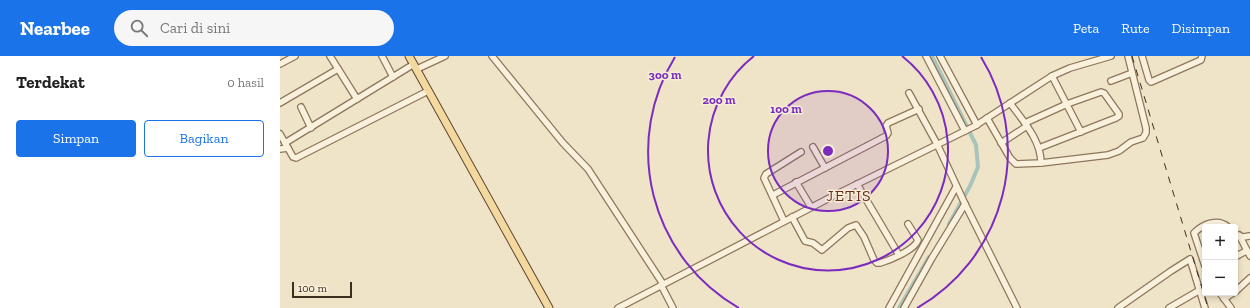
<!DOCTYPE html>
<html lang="id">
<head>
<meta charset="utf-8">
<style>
  :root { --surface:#fff; --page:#f6f6f6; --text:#222; --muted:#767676; --line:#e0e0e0; --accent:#1a73e8 }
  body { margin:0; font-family:"Zilla Slab",serif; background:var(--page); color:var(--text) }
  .controls { position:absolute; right:12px; bottom:12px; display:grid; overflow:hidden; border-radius:4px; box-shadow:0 2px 6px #0003 }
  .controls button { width:36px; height:36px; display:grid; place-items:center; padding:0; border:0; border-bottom:1px solid var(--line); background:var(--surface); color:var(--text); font:20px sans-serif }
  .scale { position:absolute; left:12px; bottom:10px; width:60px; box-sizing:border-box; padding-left:4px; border:2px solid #3d2e20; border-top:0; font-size:11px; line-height:14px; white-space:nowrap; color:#3d2e20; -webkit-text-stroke:3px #f7eed8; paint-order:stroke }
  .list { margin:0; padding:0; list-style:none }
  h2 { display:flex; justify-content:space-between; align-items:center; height:52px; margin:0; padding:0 16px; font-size:17px }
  h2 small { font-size:13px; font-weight:400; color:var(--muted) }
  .actions { display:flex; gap:8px; padding:12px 16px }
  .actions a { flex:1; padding:9px 0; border:1px solid var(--accent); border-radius:4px; text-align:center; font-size:14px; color:var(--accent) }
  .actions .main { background:var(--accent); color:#fff }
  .icon { flex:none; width:22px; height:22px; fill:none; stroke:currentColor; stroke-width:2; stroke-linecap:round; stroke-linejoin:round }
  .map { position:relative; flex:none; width:970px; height:252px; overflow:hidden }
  header { display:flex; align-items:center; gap:24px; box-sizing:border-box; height:56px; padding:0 20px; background:var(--accent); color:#fff }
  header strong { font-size:19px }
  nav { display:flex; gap:22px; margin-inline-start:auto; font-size:14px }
  .search { width:280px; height:36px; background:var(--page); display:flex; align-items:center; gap:10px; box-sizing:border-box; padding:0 14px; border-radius:22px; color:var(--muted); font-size:15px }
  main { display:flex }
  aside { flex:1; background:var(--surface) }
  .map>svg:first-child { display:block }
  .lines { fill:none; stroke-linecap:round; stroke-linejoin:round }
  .canal { stroke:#a9c4bc; stroke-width:4 }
  .minor-casing { stroke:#8d765c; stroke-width:8 }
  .major-casing { stroke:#5b4430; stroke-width:9 }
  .minor { stroke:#faf1dc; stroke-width:5.5 }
  .major { stroke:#f3d9a0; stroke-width:7 }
  .rail { stroke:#3d2e20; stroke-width:1; stroke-dasharray:7 7; stroke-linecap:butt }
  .ring { fill:none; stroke:#7b2cbf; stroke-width:2 }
  .labels { text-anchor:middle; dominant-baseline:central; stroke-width:3; stroke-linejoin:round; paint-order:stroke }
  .quarter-label { font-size:16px; letter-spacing:1px; fill:#6b2e1e; stroke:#f7eed8 }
  .centre { fill:#7b2cbf; stroke:#f7eed8; stroke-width:2 }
  .ring-label { font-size:12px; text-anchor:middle; font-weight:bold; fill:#7b2cbf; stroke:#f7eed8; stroke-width:3; stroke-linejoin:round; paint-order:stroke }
</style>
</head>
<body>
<header>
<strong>Nearbee</strong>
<div class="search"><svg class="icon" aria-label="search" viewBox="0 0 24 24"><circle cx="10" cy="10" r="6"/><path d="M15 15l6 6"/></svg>Cari di sini</div>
<nav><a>Peta</a><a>Rute</a><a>Disimpan</a></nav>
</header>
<main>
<aside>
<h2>Terdekat<small>0 hasil</small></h2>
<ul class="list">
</ul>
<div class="actions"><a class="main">Simpan</a><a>Bagikan</a></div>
</aside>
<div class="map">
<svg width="970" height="252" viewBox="0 0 970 252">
  <rect width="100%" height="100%" fill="#f0e4c8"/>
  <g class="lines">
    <g class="canal">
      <polyline points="652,0 696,89 698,111 690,130 669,168"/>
      <polyline points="619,252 649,201"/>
    </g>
    <defs>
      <g id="minor">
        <polyline points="50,0 77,43"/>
        <polyline points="102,0 113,21"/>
        <polyline points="212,0 283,87 308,113 383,228"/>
        <polyline points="646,0 685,75"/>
        <polyline points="660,0 697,69"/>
        <polyline points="862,0 869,24 871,26 921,4 922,0"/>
        <polyline points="0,8 15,0"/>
        <polyline points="137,13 165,0"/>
        <polyline points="772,20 801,76"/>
        <polyline points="831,25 852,17"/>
        <polyline points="629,37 657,88 685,148 737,252"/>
        <polyline points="0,47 58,13"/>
        <path d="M730 47C743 65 761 84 761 107"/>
        <polyline points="21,51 31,72"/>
        <polyline points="707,62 730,102 736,108 761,107 828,99 839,95 851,86 863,82 866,77 866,72 848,0"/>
        <polyline points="745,67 787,48 821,36 824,37 839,58 839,60 836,62 759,92"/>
        <polyline points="0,78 13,101 16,102 148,35"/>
        <polyline points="5,87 134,8"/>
        <polyline points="721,87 747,70"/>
        <polyline points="533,91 545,112"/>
        <polyline points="0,93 8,92"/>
        <polyline points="516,126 531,151"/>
        <polyline points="577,128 619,199"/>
        <polyline points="493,139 606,80 608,77 606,70 608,67 639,53"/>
        <path d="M512 161 525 185 533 187 542 194 568 172 576 169 584 181 594 204 597 207H600C610 204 635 194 638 184L628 168"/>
        <polyline points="504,165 484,122 486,118 521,96"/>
        <polyline points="955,179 963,181 970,180"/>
        <polyline points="959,179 970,200"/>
        <polyline points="955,201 966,195"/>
        <path d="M925 210 914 177C923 168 938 162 948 171"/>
        <polyline points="381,229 393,252"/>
        <polyline points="955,236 970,222"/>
        <polyline points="940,237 951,252"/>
        <polyline points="944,243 953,237"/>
        <polyline points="338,252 557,138 695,70 772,20 790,12 831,0"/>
        <polyline points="609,252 676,131"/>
        <polyline points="624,252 652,202 685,148"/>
        <polyline points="838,252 891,215 910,203 925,252"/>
        <polyline points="889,252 920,234"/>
      </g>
      <polyline id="major" points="129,0 269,252"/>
    </defs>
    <use href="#minor" class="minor-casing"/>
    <use href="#major" class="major-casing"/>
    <use href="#minor" class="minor"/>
    <use href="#major" class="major"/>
    <polyline class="rail" points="852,0 928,252"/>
  </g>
  <circle cx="548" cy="95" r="60" fill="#7b2cbf" fill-opacity=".12"/>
  <g class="ring">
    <circle cx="548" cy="95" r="60"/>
    <path d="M622 0A120 120 0 1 1 474 0"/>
    <path d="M459 252A180 180 0 0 1 395 1M701 1A180 180 0 0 1 637 252"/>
  </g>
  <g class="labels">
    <g class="quarter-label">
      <text x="569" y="139">JETIS</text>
    </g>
  </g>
  <circle cx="548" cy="95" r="6" class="centre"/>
  <g class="ring-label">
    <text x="385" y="23">300 m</text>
    <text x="439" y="48">200 m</text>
    <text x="506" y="57">100 m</text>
  </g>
</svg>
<div class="controls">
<button>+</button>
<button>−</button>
</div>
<div class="scale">100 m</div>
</div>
</main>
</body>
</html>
